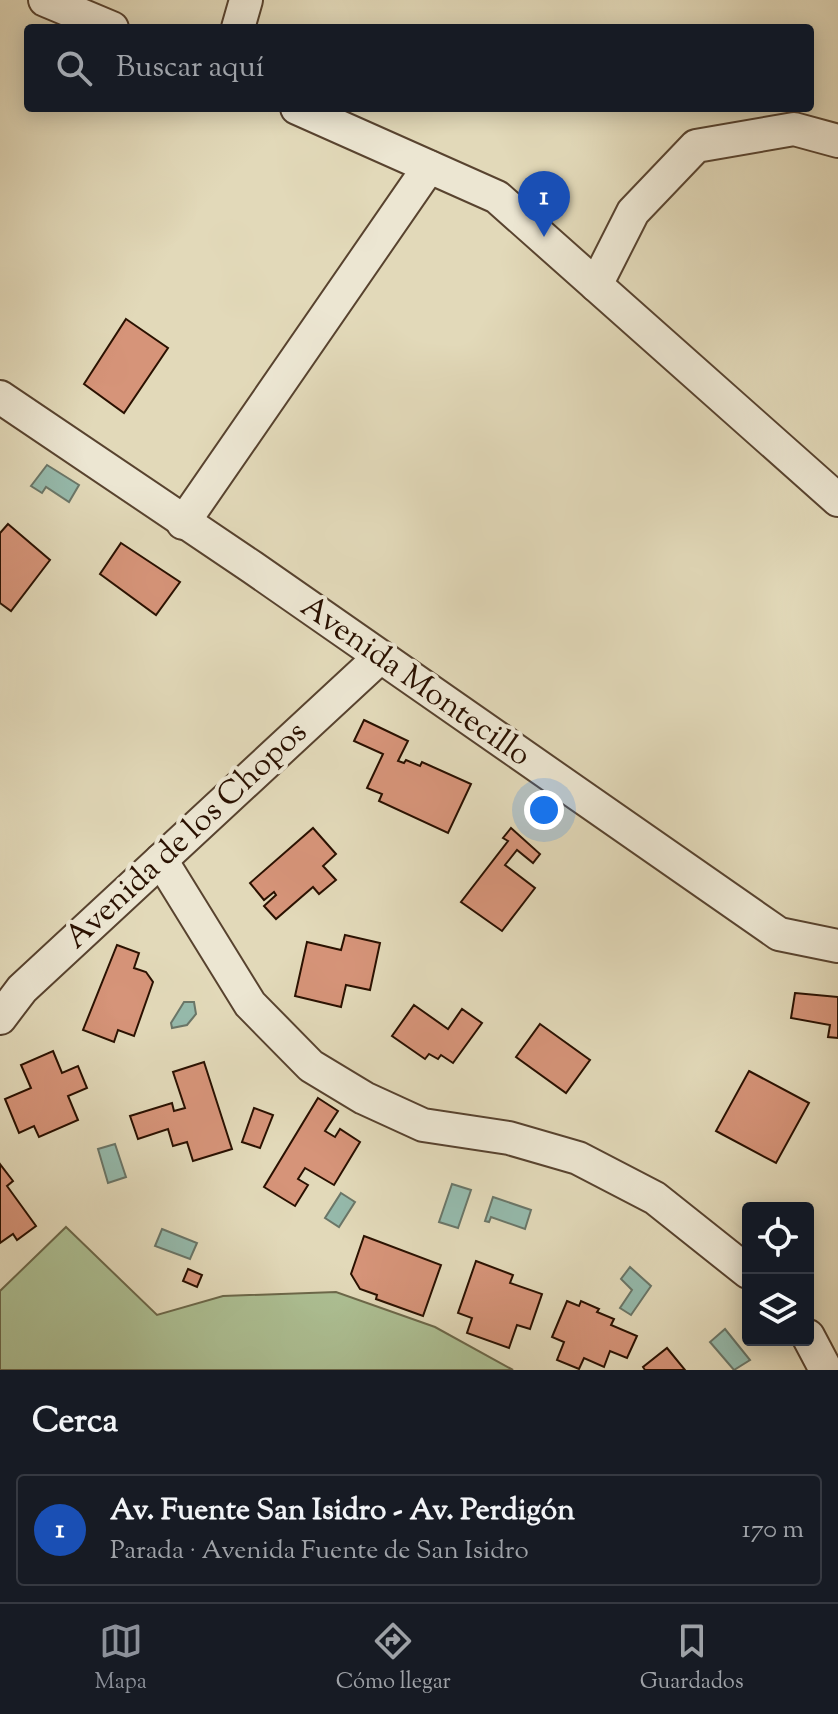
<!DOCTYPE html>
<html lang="es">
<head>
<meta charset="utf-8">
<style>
  :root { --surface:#171b24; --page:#242831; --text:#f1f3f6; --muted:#9ea1a6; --line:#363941; --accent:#8c9099 }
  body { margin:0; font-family:"Sorts Mill Goudy",serif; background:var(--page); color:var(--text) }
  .controls { position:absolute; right:24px; bottom:24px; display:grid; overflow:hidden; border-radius:8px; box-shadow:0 4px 20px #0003 }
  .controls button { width:72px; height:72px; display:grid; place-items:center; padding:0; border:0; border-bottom:2px solid var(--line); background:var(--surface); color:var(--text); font:40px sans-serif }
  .you { position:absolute; left:544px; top:810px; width:28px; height:28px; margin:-20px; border:6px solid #fff; border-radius:50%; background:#1a73e8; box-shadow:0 0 0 12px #1a73e833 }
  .badge { display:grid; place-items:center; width:52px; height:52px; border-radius:50%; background:var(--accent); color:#fff; font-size:26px; font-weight:700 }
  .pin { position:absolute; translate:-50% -66px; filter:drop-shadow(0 2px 4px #0008) }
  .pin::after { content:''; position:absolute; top:42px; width:28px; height:24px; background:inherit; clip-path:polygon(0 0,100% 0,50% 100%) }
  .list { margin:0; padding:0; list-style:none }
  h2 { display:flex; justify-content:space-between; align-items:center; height:104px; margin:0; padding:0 32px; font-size:34px }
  h2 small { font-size:26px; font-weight:400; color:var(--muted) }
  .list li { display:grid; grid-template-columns:52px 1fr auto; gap:24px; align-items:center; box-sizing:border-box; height:112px; margin:0 16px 16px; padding:0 16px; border:2px solid var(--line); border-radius:8px }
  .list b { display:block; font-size:30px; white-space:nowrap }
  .list p { margin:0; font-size:26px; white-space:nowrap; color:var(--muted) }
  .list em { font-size:26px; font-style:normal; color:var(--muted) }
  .icon { flex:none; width:44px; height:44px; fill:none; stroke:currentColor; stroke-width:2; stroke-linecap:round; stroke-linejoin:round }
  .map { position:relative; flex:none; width:838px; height:1370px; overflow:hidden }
  .search { position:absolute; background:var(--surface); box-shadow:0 4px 20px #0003; left:24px; right:24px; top:24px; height:88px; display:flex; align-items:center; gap:20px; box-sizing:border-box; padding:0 28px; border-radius:8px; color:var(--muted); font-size:30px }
  .sheet { height:232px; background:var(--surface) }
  nav { display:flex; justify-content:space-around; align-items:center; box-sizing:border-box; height:112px; border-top:2px solid var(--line); background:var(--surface); font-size:22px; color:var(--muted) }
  nav a { display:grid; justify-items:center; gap:4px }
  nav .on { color:var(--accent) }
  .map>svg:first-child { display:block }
  .green { fill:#adc094; stroke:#6c684a; stroke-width:2 }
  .water { fill:#95baac; stroke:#6a7668; stroke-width:2 }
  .building { fill:#d69479; stroke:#2a1101; stroke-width:2 }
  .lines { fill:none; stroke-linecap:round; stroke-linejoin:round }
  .minor-casing { stroke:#58432f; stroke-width:36 }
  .minor { stroke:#ece6d2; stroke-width:32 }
  .labels { text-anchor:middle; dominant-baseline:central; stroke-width:8; stroke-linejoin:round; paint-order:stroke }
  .street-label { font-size:32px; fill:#2a1101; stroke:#ece6d2 }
</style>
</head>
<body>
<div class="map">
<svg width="838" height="1370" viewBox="0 0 838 1370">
  <rect width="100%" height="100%" fill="#e2d9b9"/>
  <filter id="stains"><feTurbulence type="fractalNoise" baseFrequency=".0025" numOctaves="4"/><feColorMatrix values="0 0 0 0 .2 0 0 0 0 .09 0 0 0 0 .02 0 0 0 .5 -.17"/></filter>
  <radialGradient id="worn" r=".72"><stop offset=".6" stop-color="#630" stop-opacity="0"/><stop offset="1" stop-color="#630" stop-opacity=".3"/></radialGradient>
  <polygon class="green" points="66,1227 157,1315 223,1296 336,1292 435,1327 513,1370 0,1370 0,1291"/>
  <g class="water">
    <polygon points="47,465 79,485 69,502 46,487 42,493 31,486"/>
    <polygon points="184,1002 194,1002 196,1014 187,1025 172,1028 171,1023"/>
    <polygon points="115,1144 126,1177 108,1183 98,1149"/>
    <polygon points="452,1184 471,1190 458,1228 439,1222"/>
    <polygon points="341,1193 355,1202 339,1227 325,1218"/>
    <polygon points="493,1197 531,1210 525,1229 491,1217 489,1222 485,1221"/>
    <polygon points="162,1229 197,1243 190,1259 155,1246"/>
    <polygon points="630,1267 651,1286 631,1315 620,1308 632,1290 621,1279"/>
    <polygon points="725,1329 750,1360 734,1370 710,1342"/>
  </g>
  <g class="building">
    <polygon points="126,319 168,348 124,413 84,384"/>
    <polygon points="8,524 50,560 11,611 0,603 0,533"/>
    <polygon points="121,543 180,582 156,615 100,574"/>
    <polygon points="364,720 408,741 398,761 404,763 406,760 420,766 422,762 471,784 448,833 379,801 382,794 367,788 383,754 354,741"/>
    <polygon points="313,828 336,854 323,866 336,880 319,894 313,887 276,919 264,906 276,895 274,892 264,900 250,883"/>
    <polygon points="511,828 540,854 533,863 517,850 505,865 535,888 502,931 461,902 508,841 503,838"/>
    <polygon points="345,935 380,943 370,990 346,985 341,1007 295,996 307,942 341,950"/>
    <polygon points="117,945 139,953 134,968 146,972 153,982 134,1036 118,1030 114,1042 83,1030"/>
    <polygon points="795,993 838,997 838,1038 828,1037 830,1025 791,1018"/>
    <polygon points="414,1005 448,1029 462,1009 482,1023 453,1063 441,1055 438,1059 429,1054 425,1059 392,1036"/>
    <polygon points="540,1024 590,1060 566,1093 516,1057"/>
    <polygon points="53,1051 62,1073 78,1066 87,1088 68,1096 78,1120 39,1137 34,1126 19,1133 5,1099 31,1088 21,1065"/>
    <polygon points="204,1062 232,1149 193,1161 187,1142 173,1146 168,1129 138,1139 130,1116 172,1103 174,1111 185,1108 173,1072"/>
    <polygon points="749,1071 809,1103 776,1163 716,1131"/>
    <polygon points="318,1098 338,1111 325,1131 335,1137 340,1129 360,1142 334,1185 305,1168 298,1179 308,1185 295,1206 264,1187"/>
    <polygon points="254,1108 273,1115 260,1148 242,1142"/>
    <polygon points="0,1164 13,1181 7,1186 36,1226 17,1240 13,1234 0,1243"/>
    <polygon points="364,1236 441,1265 423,1316 376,1299 377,1295 360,1289 351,1274"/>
    <polygon points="476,1261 513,1275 510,1283 542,1294 530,1329 517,1325 509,1348 467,1333 472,1318 458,1313"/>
    <polygon points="188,1269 202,1275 197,1287 183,1281"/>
    <polygon points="567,1301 579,1306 581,1301 599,1309 597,1312 614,1319 611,1325 637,1336 627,1358 610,1351 604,1367 584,1358 579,1369 557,1360 564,1342 552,1337"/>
    <polygon points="667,1348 685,1370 645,1370 643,1367"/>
  </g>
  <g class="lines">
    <defs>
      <g id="minor">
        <polyline points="45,0 112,28"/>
        <polyline points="238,28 246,0"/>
        <polyline points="297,108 497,197 838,500"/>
        <polyline points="596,285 633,212 696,146 794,129 838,141"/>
        <polyline points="0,397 252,567 779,934 838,946"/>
        <polyline points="183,523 429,167"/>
        <polyline points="161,860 250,1004 311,1066 364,1098 423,1125 509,1138 578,1158 655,1198 748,1272"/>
        <polyline points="0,1018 22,989 379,658"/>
        <polyline points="808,1336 826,1370"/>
      </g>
    </defs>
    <use href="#minor" class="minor-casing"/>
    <use href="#minor" class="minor"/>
  </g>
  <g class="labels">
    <g class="street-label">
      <text transform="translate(415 682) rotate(35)">Avenida Montecillo</text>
      <text transform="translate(187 836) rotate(-43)">Avenida de los Chopos</text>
    </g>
  </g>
  <rect width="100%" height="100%" filter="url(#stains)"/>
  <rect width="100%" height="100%" fill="url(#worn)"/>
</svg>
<div class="controls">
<button><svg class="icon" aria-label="locate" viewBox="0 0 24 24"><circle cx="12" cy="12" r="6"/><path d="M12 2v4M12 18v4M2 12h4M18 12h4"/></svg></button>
<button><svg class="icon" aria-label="layers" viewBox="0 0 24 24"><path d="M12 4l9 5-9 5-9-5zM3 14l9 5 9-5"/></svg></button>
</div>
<div class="you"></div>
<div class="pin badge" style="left:544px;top:237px;background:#1a4fb4">1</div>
<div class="search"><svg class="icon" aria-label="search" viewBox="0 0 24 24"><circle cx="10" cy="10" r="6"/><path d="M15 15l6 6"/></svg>Buscar aquí</div>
</div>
<section class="sheet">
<h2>Cerca<small></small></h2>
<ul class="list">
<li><span class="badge" style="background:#1a4fb4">1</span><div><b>Av. Fuente San Isidro - Av. Perdigón</b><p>Parada · Avenida Fuente de San Isidro</p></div><em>170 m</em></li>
</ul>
</section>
<nav>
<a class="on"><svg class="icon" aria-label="map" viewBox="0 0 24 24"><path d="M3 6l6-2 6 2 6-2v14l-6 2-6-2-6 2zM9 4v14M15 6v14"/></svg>Mapa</a>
<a><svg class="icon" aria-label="directions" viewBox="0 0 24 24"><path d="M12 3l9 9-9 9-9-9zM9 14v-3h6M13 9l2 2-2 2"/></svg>Cómo llegar</a>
<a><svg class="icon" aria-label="saved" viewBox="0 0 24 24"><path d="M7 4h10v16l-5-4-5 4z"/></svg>Guardados</a>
</nav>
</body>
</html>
